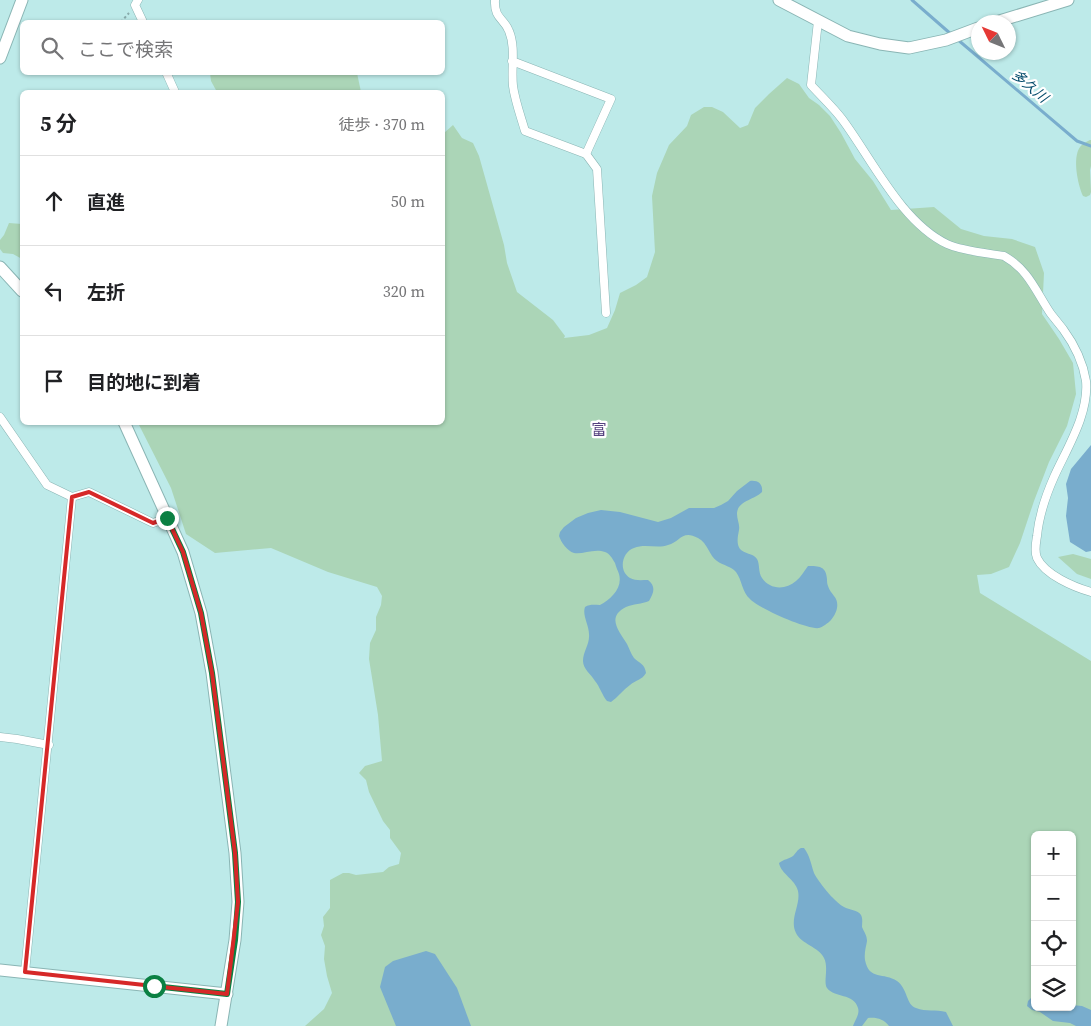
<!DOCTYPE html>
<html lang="ja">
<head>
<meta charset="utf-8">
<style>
  :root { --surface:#fff; --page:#f6f6f6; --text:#202124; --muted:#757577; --line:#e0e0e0 }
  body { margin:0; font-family:"Source Serif 4","Noto Sans JP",serif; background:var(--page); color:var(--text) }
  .controls { position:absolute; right:15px; bottom:15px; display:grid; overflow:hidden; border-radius:8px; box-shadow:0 1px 4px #0004 }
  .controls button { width:45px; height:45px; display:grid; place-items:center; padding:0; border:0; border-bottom:1px solid var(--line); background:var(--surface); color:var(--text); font:25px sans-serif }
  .compass { position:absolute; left:971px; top:15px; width:45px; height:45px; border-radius:50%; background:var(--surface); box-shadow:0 1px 4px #0004; rotate:313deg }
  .stop { position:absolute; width:15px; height:15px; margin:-11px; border:4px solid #0b8043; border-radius:50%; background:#fff }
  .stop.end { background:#0b8043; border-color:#fff; box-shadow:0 1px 5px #0008 }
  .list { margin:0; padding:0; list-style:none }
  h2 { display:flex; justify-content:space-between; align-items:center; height:65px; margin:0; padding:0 20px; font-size:21px }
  h2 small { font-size:16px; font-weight:400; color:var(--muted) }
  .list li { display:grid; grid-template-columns:32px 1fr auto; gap:15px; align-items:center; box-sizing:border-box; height:90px; padding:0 20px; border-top:1px solid var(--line) }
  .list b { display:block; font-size:19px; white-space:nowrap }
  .list em { font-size:16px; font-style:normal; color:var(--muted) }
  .icon { flex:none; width:28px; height:28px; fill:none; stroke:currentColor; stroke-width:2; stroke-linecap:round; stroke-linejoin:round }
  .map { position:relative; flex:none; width:1091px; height:1026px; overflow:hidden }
  .search { position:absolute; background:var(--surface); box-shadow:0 1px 4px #0004; left:20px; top:20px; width:425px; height:55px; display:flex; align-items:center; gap:12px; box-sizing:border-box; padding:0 18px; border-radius:8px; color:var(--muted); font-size:19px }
  .panel { position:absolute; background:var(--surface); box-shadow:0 1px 4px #0004; left:20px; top:90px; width:425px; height:335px; border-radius:8px }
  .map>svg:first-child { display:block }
  .green { fill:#abd5b7; fill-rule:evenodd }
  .water { fill:#79adcd }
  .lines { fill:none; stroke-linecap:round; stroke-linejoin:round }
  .stream { stroke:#79adcd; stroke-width:3 }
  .street-casing { stroke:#8ab5b4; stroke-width:9 }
  .secondary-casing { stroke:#8ab5b4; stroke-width:13 }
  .path { stroke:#88abab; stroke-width:2; stroke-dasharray:2.5 2.5; stroke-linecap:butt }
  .street { stroke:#fff; stroke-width:8 }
  .secondary { stroke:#fff; stroke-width:11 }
  .route { stroke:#0b8043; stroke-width:6 }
  .marked { fill:none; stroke:#d62828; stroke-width:4; stroke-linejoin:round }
  .labels { text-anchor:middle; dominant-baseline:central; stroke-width:4.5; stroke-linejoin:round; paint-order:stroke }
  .water-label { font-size:14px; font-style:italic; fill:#064c6c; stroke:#fff }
  .quarter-label { font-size:15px; fill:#564280; stroke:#fff }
</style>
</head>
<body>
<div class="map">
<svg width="1091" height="1026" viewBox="0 0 1091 1026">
  <rect width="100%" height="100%" fill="#bdeae9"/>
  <g class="green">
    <polygon points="210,73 357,73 361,92 217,92 211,81"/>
    <path d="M787 78 799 84 809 98 819 105 830 116 841 133 855 159 873 181 891 210 934 207 961 229 984 236 1012 239 1035 247 1044 273 1042 314 1059 339 1073 363 1076 394 1067 426 1049 462 1034 501 1020 543 1009 567 991 574 977 575 980 593 1091 661V1026H305L324 1009 332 993 327 976 324 959 325 946 321 935 324 926 323 917 330 908V880L343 873H349L356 875 383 872 389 867 399 864 401 853 390 838V830L383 821 369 792 366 780 359 773 365 766 382 761 378 715 369 659 370 643 376 630V617L381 605 382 596 377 587 328 572 271 548 215 553 186 534 171 488 138 423 442 422V145L444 133 453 125 462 138 473 143 479 156 504 245 507 263 517 292 553 320 565 336 564 338 589 335 607 328 615 310 620 293 636 285 647 277 655 252 652 196 657 173 669 145 687 126 691 115 704 107H712L723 112 740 128 748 125 755 108 769 94ZM1035 835H1072V1007H1035Z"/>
    <path d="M1090 140H1091V166L1090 170 1091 192 1090 195 1086 197 1083 196C1078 185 1072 158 1080 147 1082 144 1086 142 1090 140Z"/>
    <polygon points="9,223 22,224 22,259 13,254 3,253 0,249 0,240 4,235"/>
    <polygon points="1073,554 1091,559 1091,579 1077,574 1058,557"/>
  </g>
  <g class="water">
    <polygon points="1091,445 1091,551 1086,552 1070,542 1066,516 1068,498 1066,484 1071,469"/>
    <path d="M750 481C758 480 763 484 762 492 754 500 737 501 737 514 737 520 740 524 739 530 738 536 736 543 740 549 744 554 753 553 757 559 760 564 758 572 762 578 770 590 786 590 796 581 801 577 804 571 808 566 819 566 826 566 827 579 827 581 827 584 828 586 829 590 832 593 834 596 840 603 837 613 831 620 828 623 823 627 819 628 807 630 758 608 750 599 742 592 742 580 736 572 731 566 724 566 717 561 709 556 708 543 698 538 682 529 680 542 668 545 657 549 645 543 634 548 622 552 618 571 630 578 635 581 642 580 648 580 656 586 654 593 649 601 642 604 633 604 626 607 606 617 619 631 627 644 629 648 631 654 634 658 639 663 645 664 646 673 642 680 636 680 630 685 623 690 618 697 611 702L607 701C602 695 600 687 595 681 591 674 583 669 583 661 583 651 590 644 589 634 589 625 582 615 585 607 590 604 594 605 600 605 611 599 623 588 619 574 618 571 616 567 615 563 612 558 610 554 605 552 594 548 582 555 574 553 567 551 561 542 559 536L560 532 564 527 576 518 588 513 601 510 620 512 658 522 671 518 689 508H714L721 505 728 501 737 491Z"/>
    <path d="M801 848H804C810 856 811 864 814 873 816 878 828 893 832 897 836 901 840 905 844 907 849 910 858 910 861 915 863 919 862 923 862 927 864 932 867 935 867 941 866 947 864 953 865 960 869 981 884 972 897 981 908 989 906 1005 916 1008 926 1012 936 1009 946 1012L953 1026H889C884 1019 876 1017 868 1018L862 1026H853C855 1020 860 1014 858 1008 854 993 834 998 827 988 823 982 829 968 824 958 819 947 801 944 796 933 789 919 801 905 798 891 795 879 781 874 779 863 784 859 789 859 793 856 796 853 797 850 801 848Z"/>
    <polygon points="426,951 435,954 457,988 471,1026 396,1026 380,987 385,967 393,961"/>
    <polygon points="1031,998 1035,998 1035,1007 1072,1007 1072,1005 1082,1006 1091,1010 1091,1026 1076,1026 1070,1023 1053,1021 1040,1012 1032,1010 1027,1006 1028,1001"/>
  </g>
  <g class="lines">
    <g class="stream">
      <polyline points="912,0 952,35"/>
      <polyline points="957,39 1077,141 1091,146"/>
    </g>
    <defs>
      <g id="street">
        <polyline points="138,0 135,5 143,22"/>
        <path d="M495 0C494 19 504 18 509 31 516 48 511 68 513 86 515 101 521 117 525 131L586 154 611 99 512 61"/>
        <path d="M818 21 811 85C821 96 833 107 842 119 872 159 901 222 947 244 962 251 987 253 1004 256 1029 270 1036 292 1051 314 1055 319 1059 324 1063 329 1074 344 1083 362 1086 381 1089 414 1067 448 1054 477 1046 495 1039 516 1037 536 1036 543 1034 551 1037 558 1045 575 1074 587 1091 592"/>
        <polyline points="166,72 175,92"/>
        <polyline points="586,154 597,169 606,313"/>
        <polyline points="0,417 47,485 72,497 89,492 153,523 167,518"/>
        <polyline points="0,737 17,739 49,745"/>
        <polyline points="25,972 72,497"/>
      </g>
      <g id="secondary">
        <polyline points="779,0 848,36 880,44 909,48 946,40 978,28"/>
        <polyline points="996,22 1068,0"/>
        <polyline points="0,58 22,0"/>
        <polyline points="0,267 22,291"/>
        <polyline points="124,422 183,552 201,613 212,673 235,853 238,902 235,940 221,1026"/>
        <polyline points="0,970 227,994"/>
      </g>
    </defs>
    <use href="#street" class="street-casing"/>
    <use href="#secondary" class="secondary-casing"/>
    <polyline class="path" points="121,22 129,13"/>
    <use href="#street" class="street"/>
    <use href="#secondary" class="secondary"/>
  </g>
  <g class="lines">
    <polyline class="route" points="154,986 227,994 235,940 238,902 235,853 212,673 201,613 183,552 167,518"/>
  </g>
  <path class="marked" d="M89 492 153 523 167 518 183 552 201 613 212 673 235 853 238 902 227 994 25 972 72 497Z"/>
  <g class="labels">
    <g class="water-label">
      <text transform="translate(1030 86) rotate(40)">多久川</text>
    </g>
    <g class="quarter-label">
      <text x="599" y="429">富</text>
    </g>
  </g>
</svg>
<div class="controls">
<button>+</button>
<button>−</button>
<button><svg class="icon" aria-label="locate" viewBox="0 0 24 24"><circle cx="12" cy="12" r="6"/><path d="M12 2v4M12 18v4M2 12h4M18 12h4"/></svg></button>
<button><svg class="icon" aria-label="layers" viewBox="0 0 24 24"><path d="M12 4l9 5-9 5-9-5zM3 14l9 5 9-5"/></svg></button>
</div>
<svg class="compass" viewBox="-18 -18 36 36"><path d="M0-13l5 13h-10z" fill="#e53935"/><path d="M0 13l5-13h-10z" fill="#757577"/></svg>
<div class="stop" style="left:154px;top:986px"></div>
<div class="stop end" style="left:167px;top:518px"></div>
<div class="search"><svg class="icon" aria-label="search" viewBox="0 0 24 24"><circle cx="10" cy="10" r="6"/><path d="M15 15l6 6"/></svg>ここで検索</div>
<section class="panel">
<h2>5 分<small>徒歩 · 370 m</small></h2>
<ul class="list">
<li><svg class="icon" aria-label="ahead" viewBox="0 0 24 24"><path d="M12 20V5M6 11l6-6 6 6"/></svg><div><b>直進</b></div><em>50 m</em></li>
<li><svg class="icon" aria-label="left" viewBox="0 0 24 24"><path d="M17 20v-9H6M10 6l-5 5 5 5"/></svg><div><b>左折</b></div><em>320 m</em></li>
<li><svg class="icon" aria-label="arrive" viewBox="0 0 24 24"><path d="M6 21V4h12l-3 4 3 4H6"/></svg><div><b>目的地に到着</b></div></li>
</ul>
</section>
</div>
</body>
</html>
